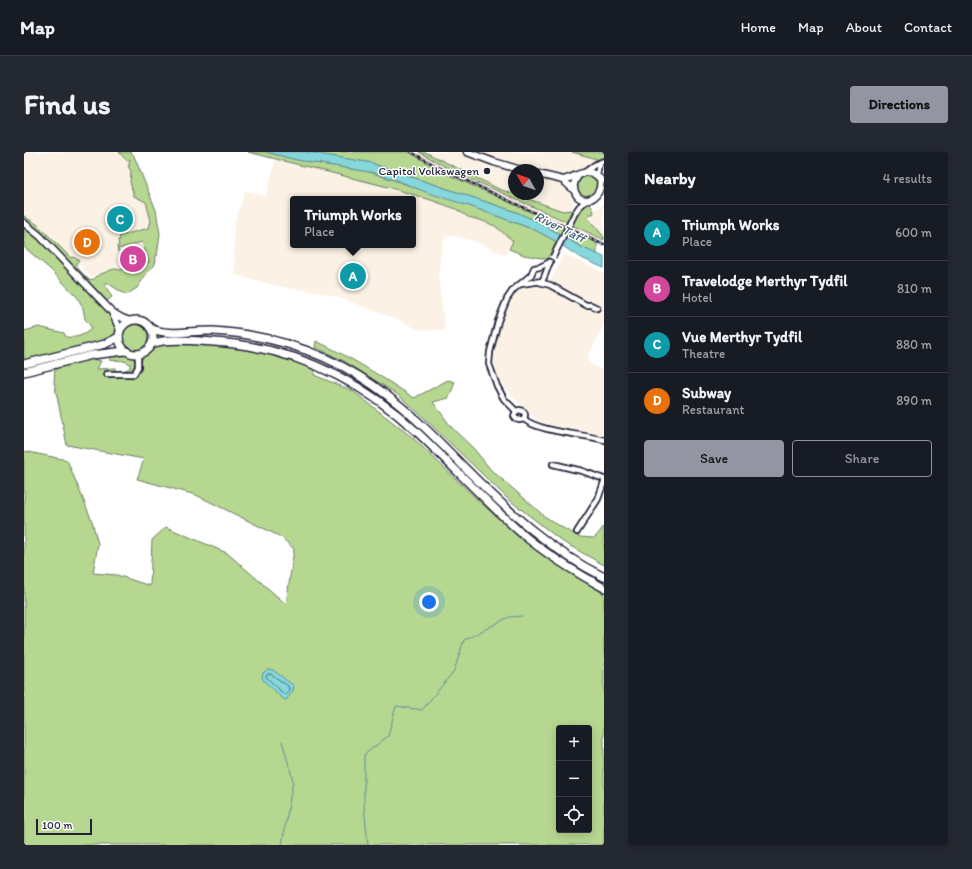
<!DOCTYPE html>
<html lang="en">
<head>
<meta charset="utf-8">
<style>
  :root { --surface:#171b24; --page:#242831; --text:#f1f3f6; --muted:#9ea1a6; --line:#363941; --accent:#9495a2 }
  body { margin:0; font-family:Itim,sans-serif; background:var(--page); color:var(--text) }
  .controls { position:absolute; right:12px; bottom:12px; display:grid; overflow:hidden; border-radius:4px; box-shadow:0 2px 10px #0003 }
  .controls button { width:36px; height:36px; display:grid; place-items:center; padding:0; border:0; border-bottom:1px solid var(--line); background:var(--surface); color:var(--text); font:20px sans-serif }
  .compass { position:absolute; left:484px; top:12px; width:36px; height:36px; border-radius:50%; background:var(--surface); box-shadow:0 2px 10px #0003; rotate:310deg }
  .scale { position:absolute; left:12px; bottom:10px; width:56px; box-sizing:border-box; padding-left:4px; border:2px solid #22223b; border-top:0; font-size:11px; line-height:14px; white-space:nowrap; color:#22223b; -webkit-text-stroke:3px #fff; paint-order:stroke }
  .you { position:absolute; left:405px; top:450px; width:14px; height:14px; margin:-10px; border:3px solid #fff; border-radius:50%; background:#1a73e8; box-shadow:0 0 0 6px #1a73e833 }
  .badge { display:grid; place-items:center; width:26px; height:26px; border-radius:50%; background:var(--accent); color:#fff; font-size:13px; font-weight:700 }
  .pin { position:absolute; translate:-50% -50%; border:2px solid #fff; box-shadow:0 1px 4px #0006 }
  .popup { position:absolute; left:266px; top:44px; width:126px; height:52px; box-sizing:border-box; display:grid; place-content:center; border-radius:4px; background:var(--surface); filter:drop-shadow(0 1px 3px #0005); font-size:13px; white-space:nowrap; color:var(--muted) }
  .popup b { font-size:15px; color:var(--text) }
  .popup::after { content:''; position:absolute; left:50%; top:100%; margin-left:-8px; border:8px solid transparent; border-top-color:var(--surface) }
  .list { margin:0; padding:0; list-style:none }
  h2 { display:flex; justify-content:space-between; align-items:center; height:52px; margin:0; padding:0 16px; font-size:17px }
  h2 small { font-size:13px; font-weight:400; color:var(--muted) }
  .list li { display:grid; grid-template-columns:26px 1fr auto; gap:12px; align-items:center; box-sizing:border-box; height:56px; padding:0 16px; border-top:1px solid var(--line) }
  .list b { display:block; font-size:15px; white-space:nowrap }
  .list p { margin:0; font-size:13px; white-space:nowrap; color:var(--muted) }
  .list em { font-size:13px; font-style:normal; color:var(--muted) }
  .actions { display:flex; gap:8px; padding:12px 16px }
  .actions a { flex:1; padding:9px 0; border:1px solid var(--accent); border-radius:4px; text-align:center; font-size:14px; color:var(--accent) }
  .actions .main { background:var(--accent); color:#111 }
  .icon { flex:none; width:22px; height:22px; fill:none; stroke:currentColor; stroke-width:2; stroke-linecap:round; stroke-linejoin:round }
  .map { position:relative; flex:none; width:580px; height:693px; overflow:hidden; border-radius:4px }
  header { display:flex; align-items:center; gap:24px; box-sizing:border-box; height:56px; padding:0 20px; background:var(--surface); border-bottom:1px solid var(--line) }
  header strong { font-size:19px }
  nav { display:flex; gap:22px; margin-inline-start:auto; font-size:14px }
  .intro { display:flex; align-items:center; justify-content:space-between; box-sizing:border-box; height:96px; padding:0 24px }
  h1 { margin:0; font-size:28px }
  .button { padding:10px 18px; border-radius:4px; background:var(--accent); color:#111; font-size:14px; font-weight:700 }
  main { display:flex; gap:24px; padding:0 24px }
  aside { flex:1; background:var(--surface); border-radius:4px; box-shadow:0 2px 10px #0003 }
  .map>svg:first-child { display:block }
  .built { fill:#fbf1e4; fill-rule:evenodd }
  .green { fill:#b6d790; stroke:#6c7c66; fill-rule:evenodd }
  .water { fill:#85d7db; stroke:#5d8f9b }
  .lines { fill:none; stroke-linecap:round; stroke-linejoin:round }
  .shore { stroke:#4a6a7b; stroke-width:1 }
  .stream { stroke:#5d8f9b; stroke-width:1 }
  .minor-casing { stroke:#22223b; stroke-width:8 }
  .major-casing { stroke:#22223b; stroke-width:9 }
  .highway-casing { stroke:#22223b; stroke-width:10 }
  .minor { stroke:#fff; stroke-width:4.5 }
  .major { stroke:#fff; stroke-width:6 }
  .highway { stroke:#fff; stroke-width:7 }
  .rail-casing { stroke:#22223b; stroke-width:2.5 }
  .rail { stroke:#fff; stroke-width:1; stroke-dasharray:3; stroke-linecap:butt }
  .minor-bridge-casing { stroke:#22223b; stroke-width:8; stroke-linecap:butt }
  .minor-bridge { stroke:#fff; stroke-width:4.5 }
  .poi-dot { fill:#22223b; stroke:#fff; stroke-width:1.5 }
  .labels { text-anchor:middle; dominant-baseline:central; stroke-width:3; stroke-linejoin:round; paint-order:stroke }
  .poi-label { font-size:12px; fill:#22223b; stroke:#fff; text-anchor:end }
  .water-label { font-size:13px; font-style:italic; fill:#456173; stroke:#fff }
</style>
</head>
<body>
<header>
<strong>Map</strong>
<nav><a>Home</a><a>Map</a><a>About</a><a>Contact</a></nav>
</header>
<div class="intro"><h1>Find us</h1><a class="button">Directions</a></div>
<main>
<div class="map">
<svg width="580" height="693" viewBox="0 0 580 693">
  <rect width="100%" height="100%" fill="#fff"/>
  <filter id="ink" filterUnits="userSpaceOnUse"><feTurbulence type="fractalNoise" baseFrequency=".025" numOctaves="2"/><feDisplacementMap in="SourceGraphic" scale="8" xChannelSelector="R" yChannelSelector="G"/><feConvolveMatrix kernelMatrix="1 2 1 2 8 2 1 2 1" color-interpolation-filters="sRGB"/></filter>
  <g filter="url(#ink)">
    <g class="built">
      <polygon points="0,0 95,0 106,13 106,30 110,44 122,50 127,69 132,108 130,114 125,118 113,112 96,118 90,117 75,121 67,126 49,105 47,106 14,73 0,64"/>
      <polygon points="385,0 395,0 433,21 551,74 560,57 576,56 580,49 580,88 575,86 573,91 425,23"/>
      <polygon points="401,0 548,0 576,8 539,25 537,31 544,37 550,50 547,58 539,59 491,42 514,42 514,18 490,18 490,42 475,37"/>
      <path d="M252 7 364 35 407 48 432 57 444 65 459 69 471 74 489 89 482 103 450 89 431 84H422L418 94 414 123 421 178H401L392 177 382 171 323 148 296 140 262 136 211 123 210 74 221 39 242 44ZM269 47H389V93H269Z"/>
      <polygon points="540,102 580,121 580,172 564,205 564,209 568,213 580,219 580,283 535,275 513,269 482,238 477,231 471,217 468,205 471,189 487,148 495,137 520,134 528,126"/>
    </g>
    <g class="green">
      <polygon points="95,0 107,0 110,4 132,58 136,82 133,104 131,104 132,108 130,114 125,118 113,136 102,143 82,130 80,132 88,145 83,149 34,98 0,67 0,64 14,73 47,106 49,105 55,108 52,112 52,114 65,128 70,127 74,123 90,117 96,118 125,110 118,90 94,97 94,100 93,94 95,94 94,88 96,88 95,84 125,76 127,69 122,50 110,44 106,30 107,19 104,14 106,13 104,11 106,9 106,7 103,9"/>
      <polygon points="224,0 242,0 273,8 346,20 448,55 511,78 533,90 523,107 500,103 485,97 489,89 471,74 459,69 444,65 432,57 407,48 364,35"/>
      <polygon points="283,0 385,0 425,23 540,75 536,82 515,70 492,60 385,24 372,18 355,14 348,11"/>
      <polygon points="395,0 401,0 475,37 539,59 547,58 547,60 543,70 433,21"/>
      <polygon points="548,0 580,0 580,7 576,8"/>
      <circle cx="563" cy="34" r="11"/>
      <polygon points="564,52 567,53 570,60 569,62 565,62 564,66 580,85 580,88 548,73 559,53"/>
      <path d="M0 74 19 90 84 160 90 170 92 180 88 186 84 188 0 209V179L15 175 40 181 42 185C52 186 59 184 67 177L66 173 61 167 59 156 54 146 27 118 0 95Z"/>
      <polygon points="546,78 573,91 573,102 559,96 542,85"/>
      <circle cx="111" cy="185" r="13"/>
      <path d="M292 189C327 205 358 225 390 246L424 228 431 230 425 246 409 250 428 276 450 297 467 318 501 347 520 364 539 376 556 385 570 386 574 382 580 374V413L539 390 484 347 399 265 373 242 320 209 291 195Z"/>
      <path d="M134 192C188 191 240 196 291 216L290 223 329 239 389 286 458 352 494 383 554 426 580 440V693H0V299L43 308 68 369 74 392 69 421 93 423 126 434 128 388 142 375 203 401 262 452 270 397 257 385 172 343 113 327 120 307 43 293 30 230 31 217C42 213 65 204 77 209L73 217 91 216 92 224C98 224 105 225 111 223 119 220 116 214 118 207 120 202 129 195 134 192ZM535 576H565V678H535Z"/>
      <path d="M103 203 108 205 111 209 110 217 102 220 101 218 106 216V212C97 206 94 210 85 208L88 204Z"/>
    </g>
    <g class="water">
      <polygon points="242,0 283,0 348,11 355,14 372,18 385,24 492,60 515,70 559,96 580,105 580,116 555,105 533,90 511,78 448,55 402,40 370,27 346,20 273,8"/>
      <polygon points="244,517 249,518 270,534 269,539 262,548 259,547 239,528 238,524 239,521"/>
    </g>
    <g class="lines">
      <polygon class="shore" points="244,522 247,522 264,534 265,537 263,542 260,542 243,526 242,524"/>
      <g class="stream">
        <polyline points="258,589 269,628 258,693"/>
        <polyline points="344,693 340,653 340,603 364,584 372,554 398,558 430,519 440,488 485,465 498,464"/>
      </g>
      <defs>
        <g id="minor">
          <polyline points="561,20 572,12 580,9"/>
          <polyline points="573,23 575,12"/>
          <polyline points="551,61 555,55 563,48"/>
          <polyline points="515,130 526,133 562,153 567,153 573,156"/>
          <path d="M497 132 518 129C521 125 523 116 526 110"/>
          <polyline points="83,222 110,222 114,215 114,202"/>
          <polyline points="492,259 490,264 492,267 495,268 500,267"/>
          <polyline points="500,267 501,263 500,260 496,258 492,259 480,247 473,234 465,212 466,200 474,169 483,147 489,138 507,123 510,116 516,115 526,110"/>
          <path d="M500 267C515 280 559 282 580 288"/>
          <polyline points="529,312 558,319 580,327"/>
          <polyline points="553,380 574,347 580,330"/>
        </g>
        <g id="major">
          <polyline points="443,0 470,10 497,18"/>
          <polyline points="514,22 539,28 550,38"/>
          <path d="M556 22C552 26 549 30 550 36 553 56 580 49 576 27"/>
          <path d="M539 28C556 24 564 12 578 29"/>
          <polyline points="0,71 16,84 88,160 98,166 106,169"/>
          <polyline points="88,160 96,178"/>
        </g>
        <g id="highway">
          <circle cx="112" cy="185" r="17"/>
          <path d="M126 176C145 185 168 178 189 179 240 182 292 197 335 224 376 249 409 283 442 317 484 359 527 399 580 425"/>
          <path d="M128 192C141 185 175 189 190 190 268 195 336 227 393 280 428 313 461 349 497 381 523 403 551 420 580 436"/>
          <polyline points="0,212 81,192 95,185"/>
          <polyline points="0,220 68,203 101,199"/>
        </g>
      </defs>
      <use href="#minor" class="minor-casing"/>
      <use href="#major" class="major-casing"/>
      <use href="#highway" class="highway-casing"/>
      <use href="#minor" class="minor"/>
      <use href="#major" class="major"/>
      <use href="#highway" class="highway"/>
      <defs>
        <polyline id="rail" points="387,0 426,21 580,93"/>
      </defs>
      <use href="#rail" class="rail-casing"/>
      <use href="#rail" class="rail"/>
      <defs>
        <polyline id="minor-bridge" points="529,105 551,61"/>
      </defs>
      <use href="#minor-bridge" class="minor-bridge-casing"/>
      <use href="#minor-bridge" class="minor-bridge"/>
    </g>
  </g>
  <circle class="poi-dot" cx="463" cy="19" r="4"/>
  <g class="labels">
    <g class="poi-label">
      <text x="455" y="19">Capitol Volkswagen</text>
    </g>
    <g class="water-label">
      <text transform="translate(536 75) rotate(26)">River Taff</text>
    </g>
  </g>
</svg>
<div class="controls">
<button>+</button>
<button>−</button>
<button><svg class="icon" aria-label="locate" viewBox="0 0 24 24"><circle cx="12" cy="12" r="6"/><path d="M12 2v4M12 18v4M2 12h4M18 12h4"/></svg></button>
</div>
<svg class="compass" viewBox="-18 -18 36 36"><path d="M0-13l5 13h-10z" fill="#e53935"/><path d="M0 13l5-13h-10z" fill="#9ea1a6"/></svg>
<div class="scale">100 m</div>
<div class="you"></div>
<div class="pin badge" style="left:329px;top:124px;background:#0f9aa8">A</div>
<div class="popup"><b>Triumph Works</b>Place</div>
<div class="pin badge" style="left:109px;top:107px;background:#d1479c">B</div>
<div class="pin badge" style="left:96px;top:67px;background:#0f9aa8">C</div>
<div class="pin badge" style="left:63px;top:90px;background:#e8710a">D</div>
</div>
<aside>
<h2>Nearby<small>4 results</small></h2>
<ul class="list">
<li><span class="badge" style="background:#0f9aa8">A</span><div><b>Triumph Works</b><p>Place</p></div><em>600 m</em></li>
<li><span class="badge" style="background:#d1479c">B</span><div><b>Travelodge Merthyr Tydfil</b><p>Hotel</p></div><em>810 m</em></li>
<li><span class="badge" style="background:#0f9aa8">C</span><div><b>Vue Merthyr Tydfil</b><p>Theatre</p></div><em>880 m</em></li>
<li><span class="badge" style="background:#e8710a">D</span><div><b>Subway</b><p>Restaurant</p></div><em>890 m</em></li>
</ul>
<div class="actions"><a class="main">Save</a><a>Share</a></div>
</aside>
</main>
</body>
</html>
